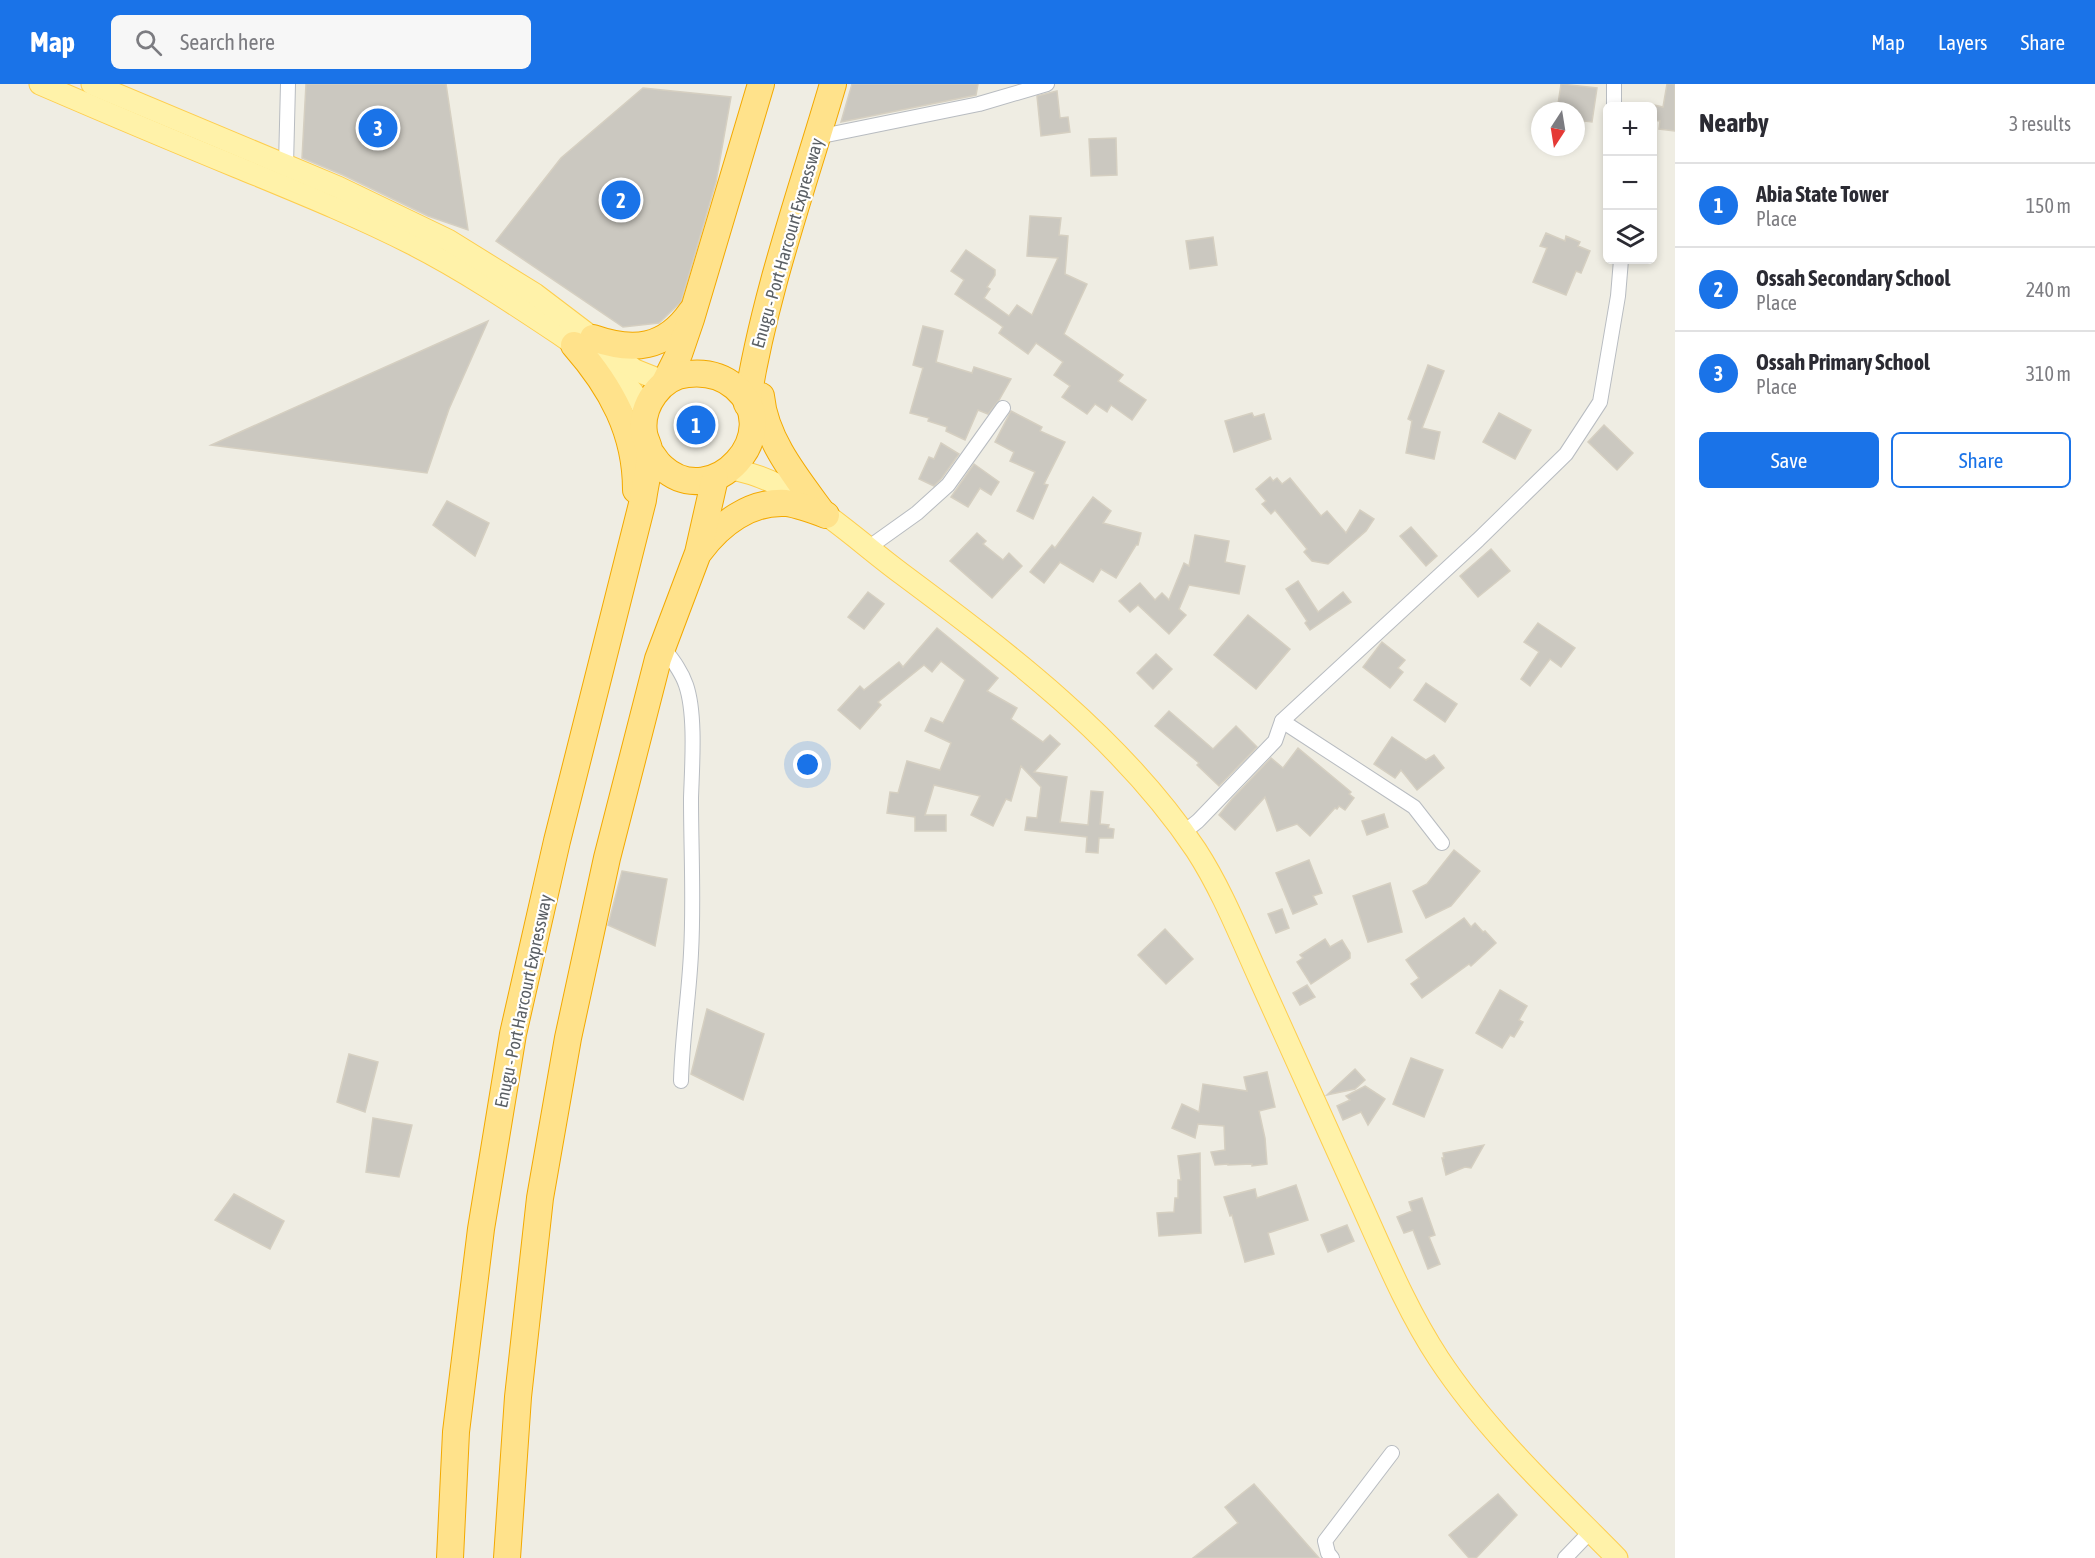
<!DOCTYPE html>
<html lang="en">
<head>
<meta charset="utf-8">
<style>
  :root { --surface:#fff; --page:#f7f7f7; --text:#2b2b33; --muted:#7c7c81; --line:#e1e1e2; --accent:#1a73e8 }
  body { margin:0; font-family:"Asap Condensed",sans-serif; background:var(--page); color:var(--text) }
  .controls { position:absolute; right:18px; top:18px; display:grid; overflow:hidden; border-radius:9px; box-shadow:0 3px 9px #0003 }
  .controls button { width:54px; height:54px; display:grid; place-items:center; padding:0; border:0; border-bottom:2px solid var(--line); background:var(--surface); color:var(--text); font:30px sans-serif }
  .compass { position:absolute; left:1531px; top:18px; width:54px; height:54px; border-radius:50%; background:var(--surface); box-shadow:0 3px 9px #0003; rotate:192deg }
  .you { position:absolute; left:808px; top:681px; width:21px; height:21px; margin:-15px; border:4px solid #fff; border-radius:50%; background:#1a73e8; box-shadow:0 0 0 9px #1a73e833 }
  .badge { display:grid; place-items:center; width:39px; height:39px; border-radius:50%; background:var(--accent); color:#fff; font-size:20px; font-weight:700 }
  .pin { position:absolute; translate:-50% -50%; border:3px solid #fff; box-shadow:0 2px 6px #0006 }
  .list { margin:0; padding:0; list-style:none }
  h2 { display:flex; justify-content:space-between; align-items:center; height:78px; margin:0; padding:0 24px; font-size:26px }
  h2 small { font-size:20px; font-weight:400; color:var(--muted) }
  .list li { display:grid; grid-template-columns:39px 1fr auto; gap:18px; align-items:center; box-sizing:border-box; height:84px; padding:0 24px; border-top:2px solid var(--line) }
  .list b { display:block; font-size:22px; white-space:nowrap }
  .list p { margin:0; font-size:20px; white-space:nowrap; color:var(--muted) }
  .list em { font-size:20px; font-style:normal; color:var(--muted) }
  .actions { display:flex; gap:12px; padding:18px 24px }
  .actions a { flex:1; padding:14px 0; border:2px solid var(--accent); border-radius:9px; text-align:center; font-size:21px; color:var(--accent) }
  .actions .main { background:var(--accent); color:#fff }
  .icon { flex:none; width:33px; height:33px; fill:none; stroke:currentColor; stroke-width:2; stroke-linecap:round; stroke-linejoin:round }
  .map { position:relative; flex:none; width:1675px; height:1474px; overflow:hidden }
  header { display:flex; align-items:center; gap:36px; box-sizing:border-box; height:84px; padding:0 30px; background:var(--accent); color:#fff }
  header strong { font-size:28px }
  nav { display:flex; gap:33px; margin-inline-start:auto; font-size:21px }
  .search { width:420px; height:54px; background:var(--page); display:flex; align-items:center; gap:15px; box-sizing:border-box; padding:0 21px; border-radius:9px; color:var(--muted); font-size:22px }
  main { display:flex }
  aside { flex:1; background:var(--surface) }
  .map>svg:first-child { display:block }
  .building { fill:#cbc8c0; stroke:#d5cfc1; stroke-width:1.5 }
  .lines { fill:none; stroke-linecap:round; stroke-linejoin:round }
  .street-casing { stroke:#b8bcc1; stroke-width:16 }
  .primary-casing { stroke:#fece4e; stroke-width:23 }
  .highway-casing { stroke:#f3a900; stroke-width:28 }
  .street { stroke:#fff; stroke-width:14 }
  .primary { stroke:#fff2a9; stroke-width:21 }
  .highway { stroke:#ffe28b; stroke-width:26 }
  .labels { text-anchor:middle; dominant-baseline:central; stroke-width:4.5; stroke-linejoin:round; paint-order:stroke }
  .street-label { font-size:18px; fill:#5b6065; stroke:#fff }
</style>
</head>
<body>
<header>
<strong>Map</strong>
<div class="search"><svg class="icon" aria-label="search" viewBox="0 0 24 24"><circle cx="10" cy="10" r="6"/><path d="M15 15l6 6"/></svg>Search here</div>
<nav><a>Map</a><a>Layers</a><a>Share</a></nav>
</header>
<main>
<div class="map">
<svg width="1675" height="1474" viewBox="0 0 1675 1474">
  <rect width="100%" height="100%" fill="#efede3"/>
  <g class="building">
    <polygon points="306,0 446,0 468,146 428,132 343,91 302,74"/>
    <polygon points="852,0 978,0 976,11 841,38"/>
    <polygon points="1561,0 1597,4 1592,38 1576,36 1576,27 1557,27"/>
    <polygon points="1667,0 1675,0 1675,47 1659,45 1660,37 1653,36 1654,21 1663,23"/>
    <polygon points="643,4 731,13 716,98 681,218 659,239 623,243 496,157 561,74"/>
    <polygon points="1057,7 1060,34 1068,33 1070,48 1041,52 1037,12"/>
    <polygon points="1116,54 1117,91 1091,92 1089,55"/>
    <polygon points="1030,132 1061,134 1059,151 1068,152 1065,190 1087,200 1064,250 1123,291 1118,297 1146,316 1132,336 1111,321 1107,328 1095,320 1087,330 1062,313 1070,302 1054,291 1063,278 1036,259 1028,270 999,249 1003,243 996,238 955,210 964,196 951,187 966,166 995,186 995,191 987,203 990,205 984,214 1009,232 1017,221 1032,231 1058,174 1027,172"/>
    <polygon points="1546,149 1565,157 1566,152 1580,158 1578,162 1590,167 1581,189 1576,187 1566,211 1533,198 1547,164 1540,162"/>
    <polygon points="1213,153 1217,181 1190,185 1186,157"/>
    <polygon points="488,237 449,325 427,389 211,361"/>
    <polygon points="923,242 943,247 936,278 972,289 974,283 1011,295 999,316 988,330 978,326 965,356 946,347 947,343 928,337 929,334 910,329 923,284 913,281"/>
    <polygon points="1428,281 1444,287 1422,344 1440,348 1434,375 1406,369 1412,337 1408,335"/>
    <polygon points="1011,327 1042,343 1040,347 1065,358 1044,400 1048,401 1033,435 1017,427 1035,388 1010,377 1014,368 995,358"/>
    <polygon points="1252,329 1254,333 1264,330 1271,355 1234,368 1225,337"/>
    <polygon points="1499,329 1531,346 1515,375 1483,358"/>
    <polygon points="700,333 705,345 692,350 687,338"/>
    <polygon points="1604,341 1633,369 1617,386 1588,358"/>
    <polygon points="941,359 959,370 941,395 934,402 919,395 929,373 934,375"/>
    <polygon points="974,380 999,398 991,411 980,404 968,423 951,413"/>
    <polygon points="1270,393 1273,397 1277,394 1282,400 1290,394 1321,432 1327,427 1346,449 1360,426 1374,435 1366,447 1328,480 1312,477 1304,468 1307,465 1275,426 1271,430 1262,420 1266,417 1256,405"/>
    <polygon points="1093,413 1111,427 1103,439 1141,449 1138,461 1136,461 1116,494 1101,485 1093,498 1060,478 1044,499 1030,488 1052,461 1055,464"/>
    <polygon points="447,417 489,439 475,472 433,441"/>
    <polygon points="1411,443 1437,472 1426,482 1400,452"/>
    <polygon points="977,449 986,457 983,460 1003,476 1009,469 1022,482 992,514 950,477"/>
    <polygon points="1195,451 1229,457 1225,478 1245,482 1239,510 1189,501 1179,525 1186,531 1169,550 1138,521 1130,528 1119,517 1140,499 1155,516 1162,509 1169,516 1184,479 1189,482"/>
    <polygon points="1491,465 1510,487 1478,513 1460,492"/>
    <polygon points="1298,497 1318,528 1343,508 1351,518 1310,546 1305,539 1307,537 1286,505"/>
    <polygon points="868,508 884,520 864,545 848,533"/>
    <polygon points="1248,531 1290,565 1256,605 1214,571"/>
    <polygon points="1538,539 1575,564 1561,583 1550,575 1530,602 1521,595 1539,568 1524,558"/>
    <polygon points="937,544 998,594 987,607 1017,624 1011,635 1043,658 1050,651 1060,660 1034,688 1067,693 1060,738 1088,741 1091,707 1103,708 1100,740 1109,741 1108,744 1114,745 1113,754 1099,754 1098,769 1086,768 1087,753 1025,746 1027,733 1037,734 1041,703 1021,682 1011,717 1006,715 993,742 971,731 980,712 934,701 925,731 946,731 946,747 915,747 915,733 887,729 890,708 898,709 907,677 940,686 951,659 925,647 931,634 943,639 965,596 941,577 932,588 924,581 878,618 881,621 860,645 838,626 860,602 864,606 899,578 903,583"/>
    <polygon points="1382,558 1405,576 1398,584 1403,588 1390,604 1363,583"/>
    <polygon points="1156,570 1172,585 1153,605 1137,589"/>
    <polygon points="1426,599 1457,620 1445,638 1414,616"/>
    <polygon points="1169,627 1213,665 1236,642 1257,663 1219,702 1197,681 1199,679 1155,642"/>
    <polygon points="1392,653 1426,676 1434,671 1444,684 1417,706 1401,686 1395,694 1374,680"/>
    <polygon points="1298,664 1351,708 1349,710 1354,714 1345,726 1339,722 1337,725 1335,724 1310,752 1297,740 1277,747 1265,713 1235,746 1219,731 1232,715 1271,674 1283,684"/>
    <polygon points="1384,730 1388,743 1367,751 1362,737"/>
    <polygon points="1454,766 1480,787 1451,822 1426,834 1413,807 1427,800"/>
    <polygon points="1309,776 1322,809 1313,812 1317,820 1293,830 1276,789"/>
    <polygon points="622,787 667,795 655,862 608,841"/>
    <polygon points="1390,799 1402,848 1368,858 1353,812"/>
    <polygon points="1282,825 1289,844 1276,849 1268,830"/>
    <polygon points="1464,834 1471,843 1475,839 1483,848 1485,847 1496,859 1471,882 1469,880 1422,914 1411,900 1419,894 1406,876"/>
    <polygon points="1165,845 1193,875 1166,900 1138,871"/>
    <polygon points="1325,855 1330,863 1342,856 1350,869 1350,874 1311,900 1297,878 1303,874 1300,871"/>
    <polygon points="1307,901 1315,913 1300,921 1293,909"/>
    <polygon points="1500,906 1527,922 1519,936 1523,938 1514,953 1510,951 1502,964 1476,949"/>
    <polygon points="707,925 764,950 743,1016 691,990"/>
    <polygon points="349,970 378,978 365,1028 337,1018"/>
    <polygon points="1411,974 1443,986 1424,1033 1393,1020"/>
    <polygon points="1355,985 1365,996 1355,1005 1327,1011"/>
    <polygon points="1267,988 1275,1023 1259,1027 1265,1054 1267,1080 1252,1082 1252,1080 1228,1081 1228,1080 1215,1081 1211,1068 1225,1066 1224,1042 1198,1040 1195,1054 1172,1044 1182,1020 1199,1028 1203,1000 1247,1007 1244,993"/>
    <polygon points="1365,1002 1385,1015 1368,1041 1361,1028 1343,1036 1337,1022 1350,1016 1346,1012"/>
    <polygon points="373,1034 412,1041 399,1093 366,1088"/>
    <polygon points="1484,1061 1471,1084 1465,1083 1446,1091 1442,1074 1444,1074 1443,1069"/>
    <polygon points="1200,1069 1201,1149 1159,1152 1157,1129 1174,1128 1175,1114 1178,1114 1178,1096 1181,1096 1178,1072"/>
    <polygon points="1296,1101 1308,1136 1268,1149 1274,1170 1245,1178 1232,1131 1230,1132 1224,1113 1255,1105 1257,1114"/>
    <polygon points="234,1110 284,1137 270,1165 215,1136"/>
    <polygon points="1422,1114 1435,1151 1429,1153 1440,1180 1428,1185 1413,1146 1404,1149 1397,1133 1412,1127 1409,1118"/>
    <polygon points="1347,1141 1354,1157 1328,1168 1321,1151"/>
    <polygon points="1254,1400 1319,1474 1193,1474 1238,1439 1225,1423"/>
    <polygon points="1498,1410 1517,1431 1476,1474 1469,1474 1449,1451"/>
  </g>
  <g class="lines">
    <defs>
      <g id="street">
        <polyline points="1614,0 1614,22"/>
        <polyline points="817,53 979,20 1047,0"/>
        <polyline points="286,81 288,0"/>
        <polyline points="868,464 917,429 948,401 1003,324"/>
        <path d="M662 562C671 574 681 586 686 601 696 630 692 682 691 714 691 766 694 817 691 869 689 912 682 954 681 997"/>
        <polyline points="1282,637 1414,723 1442,759"/>
        <polyline points="1183,749 1198,737 1275,657 1282,637 1478,456 1566,370 1600,318 1618,212 1621,176"/>
        <polyline points="1332,1474 1328,1469 1325,1457 1392,1369"/>
        <polyline points="1565,1474 1591,1447"/>
      </g>
      <g id="primary">
        <path d="M40 0C105 28 171 56 237 83 295 107 355 131 412 160 463 186 511 218 559 250 591 273 628 291 645 328"/>
        <polyline points="92,0 338,103 448,156 535,210 635,286 665,298"/>
        <path d="M732 385C799 398 849 451 902 490 1008 569 1122 655 1196 766 1222 806 1240 852 1260 896 1293 968 1325 1041 1358 1113 1383 1168 1406 1225 1439 1275 1488 1349 1555 1411 1617 1474"/>
      </g>
      <g id="highway">
        <path d="M593 254C633 268 665 265 691 228"/>
        <path d="M574 261C611 303 636 348 636 406"/>
        <polyline points="665,298 679,270 691,235 761,0"/>
        <path d="M761 312C765 355 796 393 821 427"/>
        <path d="M747 320C764 211 802 106 833 0"/>
        <path d="M700 467C720 440 750 417 786 419 800 421 813 426 826 431"/>
        <path d="M450 1474 456 1348 481 1145 513 950 557 757 643 416C645 401 649 386 650 371 650 363 645 356 644 349 640 322 661 292 688 290 706 288 721 291 735 303 787 348 713 430 662 383 657 379 654 373 650 368"/>
        <polyline points="507,1474 518,1313 540,1114 568,954 607,774 658,575 698,469 715,394"/>
      </g>
    </defs>
    <use href="#street" class="street-casing"/>
    <use href="#primary" class="primary-casing"/>
    <use href="#highway" class="highway-casing"/>
    <use href="#street" class="street"/>
    <use href="#primary" class="primary"/>
    <use href="#highway" class="highway"/>
  </g>
  <g class="labels">
    <g class="street-label">
      <text transform="translate(787 159) rotate(-74)">Enugu - Port Harcourt Expressway</text>
      <text transform="translate(523 917) rotate(-78)">Enugu - Port Harcourt Expressway</text>
    </g>
  </g>
</svg>
<div class="controls">
<button>+</button>
<button>−</button>
<button><svg class="icon" aria-label="layers" viewBox="0 0 24 24"><path d="M12 4l9 5-9 5-9-5zM3 14l9 5 9-5"/></svg></button>
</div>
<svg class="compass" viewBox="-18 -18 36 36"><path d="M0-13l5 13h-10z" fill="#e53935"/><path d="M0 13l5-13h-10z" fill="#7c7c81"/></svg>
<div class="you"></div>
<div class="pin badge" style="left:696px;top:341px">1</div>
<div class="pin badge" style="left:621px;top:116px">2</div>
<div class="pin badge" style="left:378px;top:44px">3</div>
</div>
<aside>
<h2>Nearby<small>3 results</small></h2>
<ul class="list">
<li><span class="badge">1</span><div><b>Abia State Tower</b><p>Place</p></div><em>150 m</em></li>
<li><span class="badge">2</span><div><b>Ossah Secondary School</b><p>Place</p></div><em>240 m</em></li>
<li><span class="badge">3</span><div><b>Ossah Primary School</b><p>Place</p></div><em>310 m</em></li>
</ul>
<div class="actions"><a class="main">Save</a><a>Share</a></div>
</aside>
</main>
</body>
</html>
